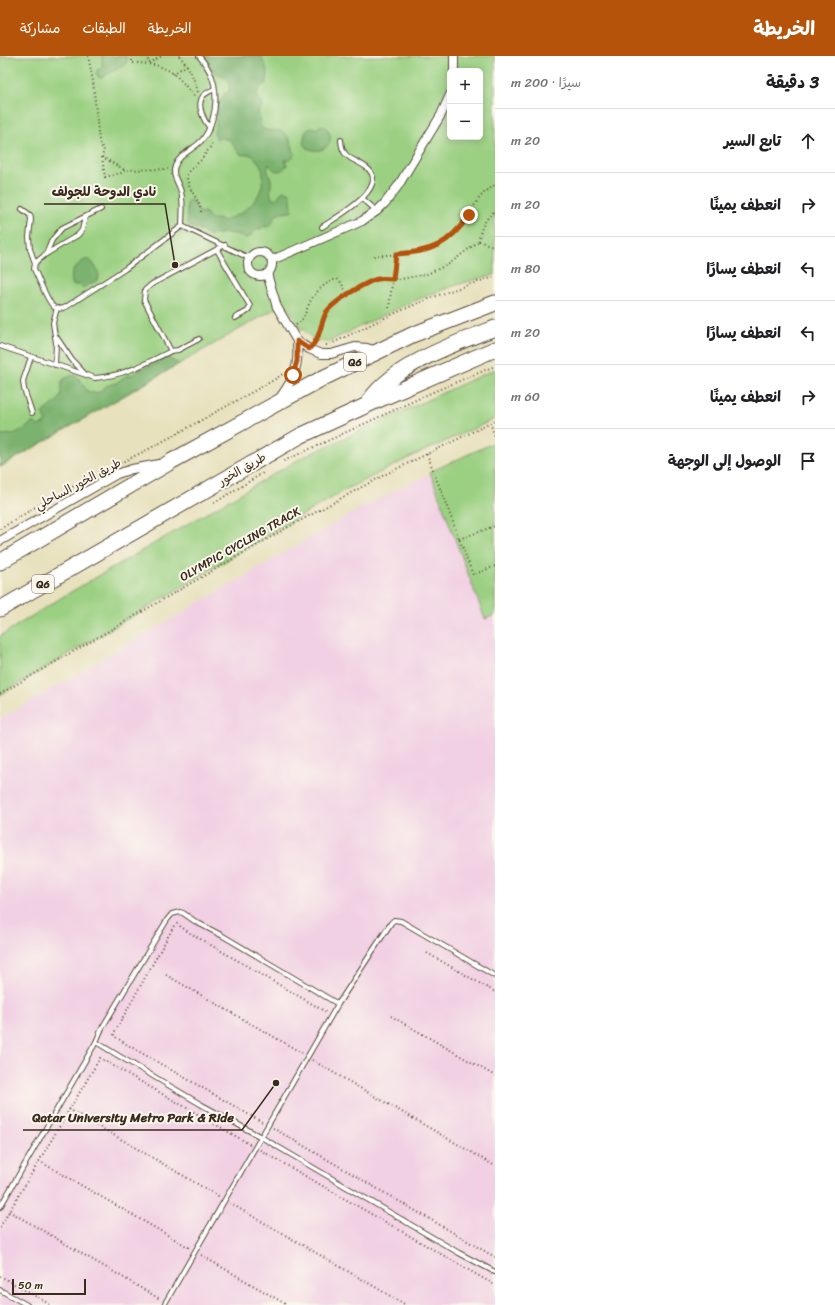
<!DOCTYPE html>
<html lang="ar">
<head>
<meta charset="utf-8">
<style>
  :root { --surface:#fff; --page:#f6f6f6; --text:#202124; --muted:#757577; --line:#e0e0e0; --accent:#b45309 }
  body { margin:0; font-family:Sriracha,"Playpen Sans Arabic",sans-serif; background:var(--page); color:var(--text); direction:rtl }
  .controls { position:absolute; right:12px; top:12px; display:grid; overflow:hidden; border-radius:6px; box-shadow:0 2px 10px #0003 }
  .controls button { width:36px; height:36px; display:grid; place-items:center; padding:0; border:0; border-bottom:1px solid var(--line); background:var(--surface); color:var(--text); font:20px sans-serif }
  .scale { position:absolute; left:12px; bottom:10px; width:74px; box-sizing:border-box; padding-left:4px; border:2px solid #3b2a1e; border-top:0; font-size:11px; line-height:14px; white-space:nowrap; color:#3b2a1e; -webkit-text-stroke:3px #fbf7ec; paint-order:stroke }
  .stop { position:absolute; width:12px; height:12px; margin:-9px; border:3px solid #b45309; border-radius:50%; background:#fff }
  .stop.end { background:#b45309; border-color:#fff; box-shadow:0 1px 4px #0008 }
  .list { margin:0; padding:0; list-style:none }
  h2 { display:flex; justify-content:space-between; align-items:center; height:52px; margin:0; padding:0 16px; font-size:17px }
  h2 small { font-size:13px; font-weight:400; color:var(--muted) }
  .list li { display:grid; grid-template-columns:26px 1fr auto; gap:12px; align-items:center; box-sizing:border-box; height:64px; padding:0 16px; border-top:1px solid var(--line) }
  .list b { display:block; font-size:15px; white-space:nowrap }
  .list em { font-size:13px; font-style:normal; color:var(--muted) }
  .icon { flex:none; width:22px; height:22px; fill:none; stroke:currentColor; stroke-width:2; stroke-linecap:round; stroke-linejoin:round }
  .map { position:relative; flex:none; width:495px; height:1249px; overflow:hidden; direction:ltr }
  header { display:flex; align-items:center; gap:24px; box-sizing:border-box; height:56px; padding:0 20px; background:var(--accent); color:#fff }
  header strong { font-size:19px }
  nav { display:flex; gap:22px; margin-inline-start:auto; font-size:14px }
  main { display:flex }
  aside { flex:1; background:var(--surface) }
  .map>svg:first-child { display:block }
  .built { fill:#f1d0e3 }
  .green { fill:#9bd082; stroke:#6b7d50; fill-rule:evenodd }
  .forest { fill:#7cb270; stroke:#5c6e47 }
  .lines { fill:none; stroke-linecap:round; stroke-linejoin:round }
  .service-casing { stroke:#554536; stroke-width:6 }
  .minor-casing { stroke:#554536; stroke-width:10 }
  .motorway-casing { stroke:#554536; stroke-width:17 }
  .path { stroke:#554536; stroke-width:2; stroke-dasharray:1 3; stroke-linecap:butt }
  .service { stroke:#fff; stroke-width:4 }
  .minor { stroke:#fff; stroke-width:8 }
  .motorway { stroke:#fff; stroke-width:15 }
  .route { stroke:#b45309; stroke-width:5 }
  .labels { text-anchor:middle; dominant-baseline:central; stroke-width:4; stroke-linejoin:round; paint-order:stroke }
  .shield { fill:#fbf7ec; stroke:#75685c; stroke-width:1 }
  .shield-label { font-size:11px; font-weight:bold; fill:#3b2a1e }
  .street-label { font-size:12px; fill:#3b2a1e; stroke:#fbf7ec }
  .leader { fill:none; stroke:#3b2a1e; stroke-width:1.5 }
  .callout-dot { fill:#3b2a1e; stroke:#fbf7ec; stroke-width:1.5 }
  .callout-label { font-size:13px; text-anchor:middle; font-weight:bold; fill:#3b2a1e; stroke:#fbf7ec; stroke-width:4; stroke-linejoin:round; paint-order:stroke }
</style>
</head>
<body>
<header>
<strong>الخريطة</strong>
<nav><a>الخريطة</a><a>الطبقات</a><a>مشاركة</a></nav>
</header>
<main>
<aside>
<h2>3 دقيقة<small>سيرًا · 200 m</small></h2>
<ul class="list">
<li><svg class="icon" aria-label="ahead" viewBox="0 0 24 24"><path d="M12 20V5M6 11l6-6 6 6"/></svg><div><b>تابع السير</b></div><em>20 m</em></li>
<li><svg class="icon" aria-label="right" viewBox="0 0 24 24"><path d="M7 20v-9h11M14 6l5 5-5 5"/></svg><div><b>انعطف يمينًا</b></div><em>20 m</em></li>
<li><svg class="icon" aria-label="left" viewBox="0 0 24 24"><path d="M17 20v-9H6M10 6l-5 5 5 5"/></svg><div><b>انعطف يسارًا</b></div><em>80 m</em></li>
<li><svg class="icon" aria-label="left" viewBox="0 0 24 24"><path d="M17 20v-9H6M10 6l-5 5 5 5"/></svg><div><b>انعطف يسارًا</b></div><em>20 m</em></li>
<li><svg class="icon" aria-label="right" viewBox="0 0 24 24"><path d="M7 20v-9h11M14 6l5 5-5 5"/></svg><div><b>انعطف يمينًا</b></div><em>60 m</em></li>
<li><svg class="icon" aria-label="arrive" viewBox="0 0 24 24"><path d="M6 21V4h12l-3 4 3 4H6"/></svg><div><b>الوصول إلى الوجهة</b></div></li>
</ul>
</aside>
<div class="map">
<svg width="495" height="1249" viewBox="0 0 495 1249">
  <rect width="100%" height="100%" fill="#fbf7ec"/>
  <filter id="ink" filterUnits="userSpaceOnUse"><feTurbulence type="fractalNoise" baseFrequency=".025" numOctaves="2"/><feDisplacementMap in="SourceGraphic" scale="8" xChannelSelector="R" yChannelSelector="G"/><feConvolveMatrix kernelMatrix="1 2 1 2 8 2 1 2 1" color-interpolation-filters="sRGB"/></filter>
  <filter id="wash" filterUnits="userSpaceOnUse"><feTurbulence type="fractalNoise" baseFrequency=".012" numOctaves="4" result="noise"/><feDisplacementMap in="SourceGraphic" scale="16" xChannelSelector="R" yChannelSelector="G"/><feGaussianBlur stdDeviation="0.9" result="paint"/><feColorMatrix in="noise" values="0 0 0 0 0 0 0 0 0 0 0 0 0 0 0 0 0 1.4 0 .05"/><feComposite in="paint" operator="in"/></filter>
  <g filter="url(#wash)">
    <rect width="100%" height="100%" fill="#e7e1bd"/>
    <polygon class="built" points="495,386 495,1249 0,1249 0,663 366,449"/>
    <g class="green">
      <path d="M0 0H495V219C437 230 383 260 330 285 317 288 310 282 303 272L301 273 285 247 0 411ZM450 15H480V81H450Z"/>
      <polygon points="495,313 495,363 415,399 343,435 0,639 0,580 64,540 303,401"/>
      <polygon points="495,386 495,559 485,563 430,416"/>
    </g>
    <g class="forest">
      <polygon points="102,0 126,0 127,5 124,9 101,22 98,21 96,16 99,12 102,11"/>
      <path d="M205 0H261C262 4 263 5 265 9 268 14 268 23 266 28L261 30 257 37C259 47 265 47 258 57L261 66 260 69C266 78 274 73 280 75 287 77 291 85 293 92 294 95 295 97 293 101 291 104 288 104 285 104L287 109C281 118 273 116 269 108 265 114 270 118 271 124 272 131 268 136 273 143H276L283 135 289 136 291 141 292 155C287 158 280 155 276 160 274 162 273 166 271 169L266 171 264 170 260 173H257L250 180 246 182 236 178 225 177 210 179 189 170 187 166V147L189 144 192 145 200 157 205 156 212 164 217 163 224 165 241 157 252 148 259 138 262 130 263 116 260 108 254 101 249 98 244 99 240 98 230 84 221 82 217 83 214 78 217 63V50L221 44 224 38 229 36C232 18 222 23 213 14 210 11 208 4 205 0Z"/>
      <path d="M319 70H324C343 87 315 105 303 87 306 77 303 72 317 72Z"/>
      <path d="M85 204H90C94 208 98 214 99 220L97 224 83 232 79 229H73C68 218 75 209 85 204Z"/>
      <path d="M164 302H168L179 308 0 411V379L14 378 26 372 31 367H35L38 370 44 368 46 364 43 356C49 351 58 347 61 339 62 334 60 329 63 324 64 323 67 321 68 321 79 315 82 329 87 335L94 337 100 336 106 330 116 327 126 320 132 319 141 313 155 308Z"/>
    </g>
  </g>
  <g filter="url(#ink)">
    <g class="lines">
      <defs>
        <g id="service">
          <path d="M210 72C204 65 196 49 203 40 206 37 211 35 214 33"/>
          <polyline points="363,143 377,155"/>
          <polyline points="22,153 30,159 31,163 29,181 30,193 35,207"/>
          <path d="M85 161 82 174 78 179 46 198 35 207 34 213C38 221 48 247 54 251 59 254 65 252 69 249L125 213 182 170"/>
          <path d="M182 170C182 159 184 147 181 136 179 127 171 119 175 110 179 98 195 93 203 83 215 67 219 40 212 21 209 13 204 6 199 0"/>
          <polyline points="182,170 249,202"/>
          <path d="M322 171C335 162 393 131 366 111 353 102 342 103 341 84"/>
          <polyline points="217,194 250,250 248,255 235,262"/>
          <polyline points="46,198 52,184 62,172 101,153"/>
          <polyline points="55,279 72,304 85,318"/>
          <path d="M0 290 95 322C123 320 147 307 171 295L178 294 199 283"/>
          <polyline points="171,295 144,244 145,234 152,228 225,189"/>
          <polyline points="31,301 23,325 24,333 32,357"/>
          <polyline points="55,309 56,287 53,267 57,252"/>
          <polyline points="96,986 119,1000 202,1049 261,1081 459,1197 495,1216"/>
          <polyline points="0,1151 96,986 102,972 167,864 172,858 180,856 183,857 196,866 223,880 338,948"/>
          <polyline points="0,1234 27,1249"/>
          <polyline points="164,1249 338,948 391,867 394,864 401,865 495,920"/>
        </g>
        <g id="minor">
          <polyline points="454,15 454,0"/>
          <circle cx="260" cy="208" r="12"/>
          <polyline points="272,204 344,173 362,165 377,155 385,147 398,130 441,59 450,39"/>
          <polyline points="267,218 277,251 297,285 309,293 321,298 331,298 355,291 367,292 377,295"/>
          <path d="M279 343C287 332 296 319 297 304 298 298 297 291 297 285"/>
          <polyline points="0,485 117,418 132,413 159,408"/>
        </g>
        <g id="motorway">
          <path d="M370 344C394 309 456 287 495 272"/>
          <polyline points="0,506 172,405 323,322 412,279 495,247"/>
          <polyline points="0,553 300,380 378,344 495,293"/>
        </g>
      </defs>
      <use href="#service" class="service-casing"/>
      <use href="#minor" class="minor-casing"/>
      <use href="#motorway" class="motorway-casing"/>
      <g class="path">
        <polyline points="88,0 93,25 99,85 100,89 104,93 102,101 105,121 121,117 125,114 168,113"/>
        <path d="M132 0V7C153 7 169 10 183 27 187 31 190 37 195 41"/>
        <polyline points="146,0 149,7 162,0"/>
        <path d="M179 0C189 10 194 22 198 36"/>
        <polyline points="173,18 187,9"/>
        <polyline points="102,101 125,114"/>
        <path d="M201 156C200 142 185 132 187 117L201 104 214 86"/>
        <path d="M479 185C480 172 485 163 495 155"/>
        <polyline points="479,185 495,191"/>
        <path d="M374 200C407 197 440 199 462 170 470 159 474 147 483 138 486 135 491 132 495 129"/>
        <polyline points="389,252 396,198"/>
        <path d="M296 269C304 264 305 257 309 248 314 237 325 226 337 223L340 225 348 239"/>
        <polyline points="315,287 321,275 325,260 329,253 361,230 379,222 401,223 427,218 449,208 479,185"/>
        <path d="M326 289 333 287C385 261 438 236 495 221"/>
        <polyline points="490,367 495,380"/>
        <polyline points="427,398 473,519 495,510"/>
        <polyline points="284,405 433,336 495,310"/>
        <polyline points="120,407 149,393 274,324 284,317"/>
        <polyline points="214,447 263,417"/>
        <polyline points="0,473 42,447 110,411"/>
        <polyline points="459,483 495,470"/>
        <polyline points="0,638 283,474 384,419 495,365"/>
        <polyline points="427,897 495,936"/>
        <polyline points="166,919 302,997"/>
        <polyline points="391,960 495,1020"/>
        <polyline points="312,1004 495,1110"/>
        <polyline points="69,1053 220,1141"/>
        <polyline points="262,1066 126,988 114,980 114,977 174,870 177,868 190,877 326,956"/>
        <polyline points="273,1072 495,1201"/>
        <polyline points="260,1094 495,1229"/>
        <polyline points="39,1105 190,1192"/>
        <polyline points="230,1147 406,1249"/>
        <polyline points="9,1155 160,1243"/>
        <polyline points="0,1171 100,1002 251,1089"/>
        <polyline points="201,1199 287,1249"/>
        <polyline points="0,1220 51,1249"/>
      </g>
      <use href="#service" class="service"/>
      <use href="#minor" class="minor"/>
      <use href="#motorway" class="motorway"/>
    </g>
  </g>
  <g class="lines" filter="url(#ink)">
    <path class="route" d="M293 319 297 305V285L309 293C321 282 319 271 326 257 331 247 367 225 378 223 382 222 388 223 393 223L396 198C431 196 449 189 469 159"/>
  </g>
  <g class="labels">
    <g class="shield">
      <rect x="344" y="297" width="22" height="18" rx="3"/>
      <rect x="32" y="519" width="22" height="18" rx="3"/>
    </g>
    <g class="shield-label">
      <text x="355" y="306">Q6</text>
      <text x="43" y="528">Q6</text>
    </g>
    <g class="street-label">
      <text transform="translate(242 413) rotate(-30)">طريق الخور</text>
      <text transform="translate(78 428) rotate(-28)">طريق الخور الساحلي</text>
      <text transform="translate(240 488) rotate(-30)">OLYMPIC CYCLING TRACK</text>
    </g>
  </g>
  <path class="leader" d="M175 209L165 148H44M276 1027L242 1074H23"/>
  <g class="callout-dot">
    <circle cx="175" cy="209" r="4"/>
    <circle cx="276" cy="1027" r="4"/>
  </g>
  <g class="callout-label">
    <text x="104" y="140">نادي الدوحة للجولف</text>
    <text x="133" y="1066">Qatar University Metro Park &amp; Ride</text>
  </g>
</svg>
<div class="controls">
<button>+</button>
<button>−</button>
</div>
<div class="scale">50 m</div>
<div class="stop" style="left:293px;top:319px"></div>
<div class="stop end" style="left:469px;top:159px"></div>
</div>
</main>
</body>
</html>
